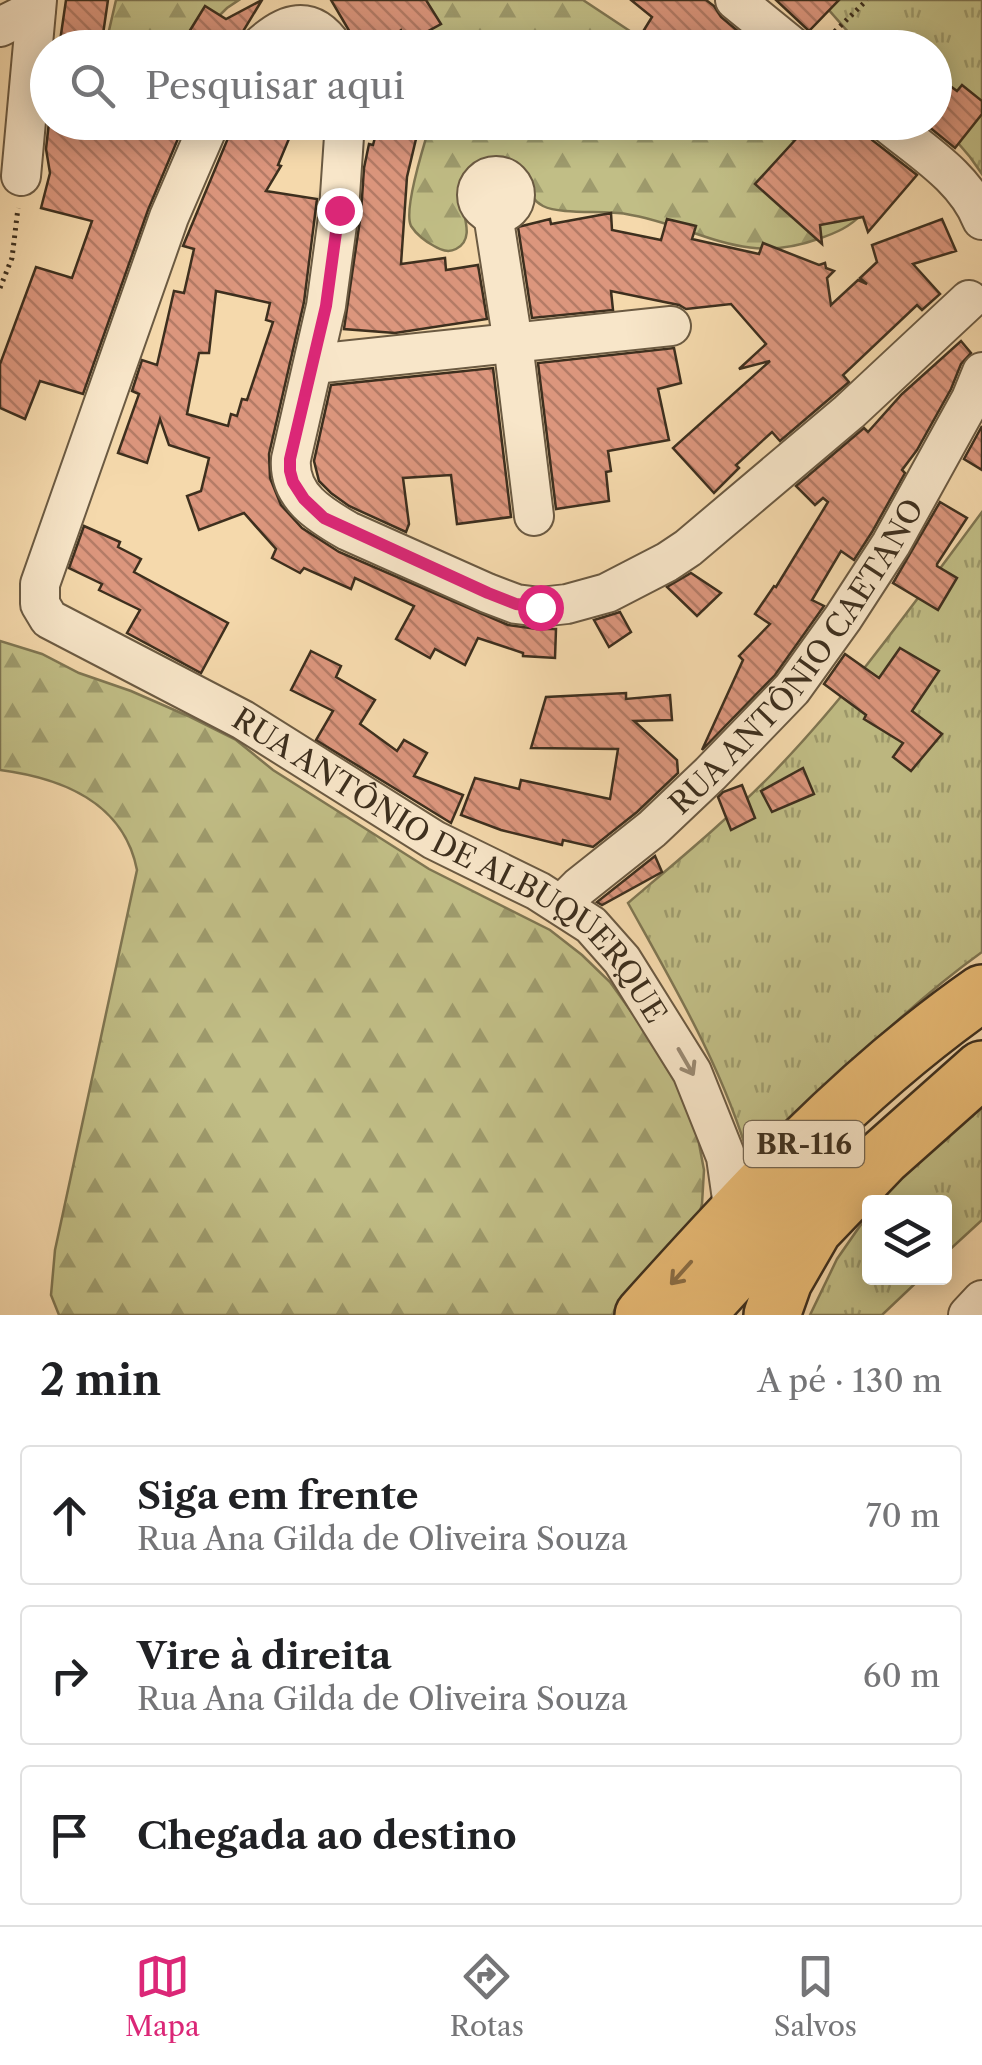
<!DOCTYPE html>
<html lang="pt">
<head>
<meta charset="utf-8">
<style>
  :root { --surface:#fff; --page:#f2f2f2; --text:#202124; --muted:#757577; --line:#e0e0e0; --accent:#db2777 }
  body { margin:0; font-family:"Libre Caslon Text",serif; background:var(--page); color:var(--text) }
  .controls { position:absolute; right:30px; bottom:30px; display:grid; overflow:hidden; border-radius:10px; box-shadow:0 5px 25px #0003 }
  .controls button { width:90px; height:90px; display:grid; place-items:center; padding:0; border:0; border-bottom:2px solid var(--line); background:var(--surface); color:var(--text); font:50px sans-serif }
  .stop { position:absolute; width:30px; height:30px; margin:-22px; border:8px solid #db2777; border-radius:50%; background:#fff }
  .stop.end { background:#db2777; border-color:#fff; box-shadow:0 2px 10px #0008 }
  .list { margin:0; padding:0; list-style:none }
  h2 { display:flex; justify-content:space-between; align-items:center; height:130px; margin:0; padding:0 40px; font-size:42px }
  h2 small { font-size:32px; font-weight:400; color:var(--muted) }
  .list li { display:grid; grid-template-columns:65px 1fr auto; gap:30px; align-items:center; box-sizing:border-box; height:140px; margin:0 20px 20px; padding:0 20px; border:2px solid var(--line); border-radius:10px }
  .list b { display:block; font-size:38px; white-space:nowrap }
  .list p { margin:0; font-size:32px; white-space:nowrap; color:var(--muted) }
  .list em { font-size:32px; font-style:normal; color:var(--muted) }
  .icon { flex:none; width:55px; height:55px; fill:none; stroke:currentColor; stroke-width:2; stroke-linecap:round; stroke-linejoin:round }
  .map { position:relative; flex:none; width:982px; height:1315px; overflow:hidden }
  .search { position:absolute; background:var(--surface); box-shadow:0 5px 25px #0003; left:30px; right:30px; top:30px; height:110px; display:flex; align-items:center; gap:25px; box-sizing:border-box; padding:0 35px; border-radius:55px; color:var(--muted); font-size:38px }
  .sheet { height:610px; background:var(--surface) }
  nav { display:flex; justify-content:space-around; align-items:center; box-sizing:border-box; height:140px; border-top:2px solid var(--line); background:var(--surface); font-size:28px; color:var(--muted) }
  nav a { display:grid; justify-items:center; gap:5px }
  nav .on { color:var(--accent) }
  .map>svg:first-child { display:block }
  .grass { fill:url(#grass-tufts); stroke:#7f7652; stroke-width:2.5 }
  .forest { fill:url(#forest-firs); stroke:#7f7652; stroke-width:2.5 }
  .building { fill:url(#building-back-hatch); stroke:#3d2f1e; stroke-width:2.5; fill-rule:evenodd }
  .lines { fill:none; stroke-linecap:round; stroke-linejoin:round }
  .minor-casing { stroke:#6b5a42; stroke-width:42 }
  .highway-casing { stroke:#3d2f1e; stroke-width:60 }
  .path { stroke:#3d2f1e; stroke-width:5; stroke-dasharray:2.5 5; stroke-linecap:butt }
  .minor { stroke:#f8e6c9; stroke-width:38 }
  .highway { stroke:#eabc76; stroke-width:55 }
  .oneway { stroke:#9a8a74 }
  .oneway2 { stroke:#8b6e46 }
  .route { stroke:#db2777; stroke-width:12 }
  .labels { text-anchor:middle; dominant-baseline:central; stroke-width:8; stroke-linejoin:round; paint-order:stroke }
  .shield { fill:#f8e6c9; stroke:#756651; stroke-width:2.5 }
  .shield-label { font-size:28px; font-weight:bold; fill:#3d2f1e }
  .street-label { font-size:30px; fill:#3d2f1e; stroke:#f8e6c9 }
</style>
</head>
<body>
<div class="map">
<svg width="982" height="1315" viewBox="0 0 982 1315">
  <defs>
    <pattern id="grass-tufts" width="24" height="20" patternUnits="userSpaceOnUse" patternTransform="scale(2.5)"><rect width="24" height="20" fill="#c1be86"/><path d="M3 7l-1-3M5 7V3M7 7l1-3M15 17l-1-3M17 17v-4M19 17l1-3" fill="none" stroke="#9e9b6d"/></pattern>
    <pattern id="forest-firs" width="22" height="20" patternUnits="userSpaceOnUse" patternTransform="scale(2.5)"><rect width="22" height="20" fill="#c1be86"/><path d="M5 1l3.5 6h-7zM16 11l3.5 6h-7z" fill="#9e9b6d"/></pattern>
    <pattern id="building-back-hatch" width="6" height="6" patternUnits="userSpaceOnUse" patternTransform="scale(2.5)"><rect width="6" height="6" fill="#dc967d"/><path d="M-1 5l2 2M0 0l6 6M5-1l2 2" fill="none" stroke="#b47b66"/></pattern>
  </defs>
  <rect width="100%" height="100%" fill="#f5d9ac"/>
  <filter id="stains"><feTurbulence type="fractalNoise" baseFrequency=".002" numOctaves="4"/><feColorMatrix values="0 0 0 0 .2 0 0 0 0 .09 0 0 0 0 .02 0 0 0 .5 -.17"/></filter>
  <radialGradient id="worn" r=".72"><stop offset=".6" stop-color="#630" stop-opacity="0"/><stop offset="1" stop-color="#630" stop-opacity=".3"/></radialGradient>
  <g class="grass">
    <polygon points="820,0 982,0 982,174 970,157 935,116 934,48 866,47 850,34"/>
    <path d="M982 512V952C897 1013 826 1090 750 1162 724 1070 674 986 628 903 676 862 726 821 771 775 849 695 915 602 982 512Z"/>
    <polygon points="982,1098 982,1220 945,1254 944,1202 877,1202 912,1163"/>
    <polygon points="869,1213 870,1278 921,1278 882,1315 810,1315 837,1259"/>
  </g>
  <g class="forest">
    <polygon points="116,0 239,0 227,8 187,47 105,48"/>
    <polygon points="341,0 583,0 654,47 400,47"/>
    <path d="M431 122 768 123 834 168 863 213C850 227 836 233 818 239 741 267 699 226 626 214 604 210 561 215 543 206 524 196 525 170 504 162 483 155 463 171 461 193 459 209 478 238 456 249 448 253 441 250 434 246 426 242 416 234 411 226 403 210 425 141 431 122Z"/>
    <path d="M0 641 42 654 79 673 131 691 188 716 236 740 273 770 429 869 550 930 582 955 610 982 670 1066 697 1133 704 1170 702 1204 695 1229 614 1315H59L51 1295 55 1250 137 870C124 803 62 778 0 770Z"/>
  </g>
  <g class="building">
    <polygon points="66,0 108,0 101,48 59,48"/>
    <polygon points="262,0 233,48 184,48 192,34 189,32 205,6 226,19"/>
    <polygon points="331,0 426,0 441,24 408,42 401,30 382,45 374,34 366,39 362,35 354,39"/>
    <polygon points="631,0 706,0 714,6 721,17 758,48 667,48 644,30 652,17"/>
    <polygon points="776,0 839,0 809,31"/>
    <polygon points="934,74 957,91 962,85 982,101 982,114 955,148 923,122 934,122"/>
    <polygon points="49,122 185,122 148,210 83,394 40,381 25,419 0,408 0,364 36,267 72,278 92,221 41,208 50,173 46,149"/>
    <path d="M232 122H296L278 165 281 166 266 191 317 199 304 302 269 454 270 478 281 505 302 528 339 552 508 625 537 629H556L555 658 523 656V653L478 638 465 665 435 649 430 658 396 639 414 606 355 578 351 589 304 568 300 573 272 558 276 549 244 513 199 530 187 496 201 491 209 458 169 445 160 419 147 463 118 453 139 394 132 391 142 360 157 365 174 291 184 293 194 249 183 246 231 131ZM216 291 270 303 266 320 273 322 247 400 242 399 237 416 231 414 228 426 187 414 199 353H209Z"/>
    <polygon points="379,122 420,122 407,177 401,264 445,258 446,270 478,265 487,319 395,333 344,329 361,213 364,168 369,144 373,145"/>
    <polygon points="777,122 864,122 866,131 872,140 917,175 868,232 863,217 820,225 822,244 755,184 797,138"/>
    <polygon points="611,213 612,230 661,240 667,219 696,226 692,239 759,254 763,243 819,265 825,263 826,268 834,271 827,278 831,305 858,280 867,284 860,278 877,262 872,245 942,219 956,251 913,264 940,294 922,310 917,305 843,375 849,382 780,441 772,432 736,465 739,468 714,493 673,448 770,361 739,369 766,344 731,304 686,309 679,305 611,291 613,310 532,318 518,227 550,219 551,224"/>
    <polygon points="961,341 971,353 961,364 951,389 917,450 902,470 905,473 872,532 854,560 841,551 812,600 824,606 775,675 702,750 743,660 739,656 770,624 755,614 774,586 776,587 828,502 823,498 815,505 796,486 864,428 868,432 902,394"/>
    <polygon points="674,348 681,383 658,389 669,440 608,451 611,471 606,472 609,501 556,509 538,363"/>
    <polygon points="493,368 511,517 457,524 451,475 403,478 409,524 406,532 349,506 331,493 319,481 314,461 331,385"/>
    <polygon points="982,426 982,470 964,459"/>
    <polygon points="940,502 967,518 937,564 937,566 957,578 938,610 893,583"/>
    <polygon points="84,526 120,542 118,547 141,559 134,572 228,623 201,673 127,633 140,610 99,590 102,584 69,568"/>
    <polygon points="691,573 721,593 697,616 667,587"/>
    <polygon points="620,612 631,632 609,647 594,620"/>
    <polygon points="900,648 939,671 912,711 942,734 911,771 893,757 903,743 864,719 866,715 824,684 845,654 879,678"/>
    <polygon points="311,651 341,666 336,677 375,700 360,724 397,751 404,740 427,753 414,776 463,795 451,823 316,740 333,711 291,690"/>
    <polygon points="626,693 626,699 670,695 672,720 634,721 677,760 678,773 637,812 593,847 563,840 562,845 501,830 461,815 475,778 519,789 521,780 610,799 618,749 531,748 546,697"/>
    <polygon points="803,768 814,794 772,812 761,791"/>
    <polygon points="742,785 755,818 731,830 718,797 723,792"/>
    <polygon points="655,856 662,872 602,905 597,902"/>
  </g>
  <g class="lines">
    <defs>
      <g id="minor">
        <polyline points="735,0 794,48"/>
        <polyline points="0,27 36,9"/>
        <path d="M258 48C285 22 311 13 334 48"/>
        <path id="s1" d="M210 122 169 217 40 584V604L49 619 243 720 434 840 538 891 591 925 622 960 692 1072 726 1157 734 1213"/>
        <path d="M345 122 339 210 326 306 291 459C288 496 320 515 348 531L487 593 516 604 540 607 567 604 607 593 667 562 688 548 849 412 969 300"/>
        <path d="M886 122C921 151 965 177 982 220"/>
        <polyline points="21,176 37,0"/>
        <circle cx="496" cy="195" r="19"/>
        <polyline points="493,214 513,343 534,516"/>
        <polyline points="314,364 671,326"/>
        <path id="s2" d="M561 905 579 887 652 829 710 774 792 689 843 618 891 544 971 399 982 372"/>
        <polyline points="968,1315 982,1300"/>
      </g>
      <g id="highway">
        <path d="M643 1315C747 1199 853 1083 982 993"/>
        <polyline points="696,1315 822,1177"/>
        <polyline points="772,1315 784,1281 814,1229 883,1157 982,1069"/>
      </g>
    </defs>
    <use href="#minor" class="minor-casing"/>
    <use href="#highway" class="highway-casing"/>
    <g class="path">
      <polyline points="824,42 867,0"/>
      <polyline points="0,288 12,258 18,208"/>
    </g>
    <use href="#minor" class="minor"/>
    <use href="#highway" class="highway"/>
  </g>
  <defs><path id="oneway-shaft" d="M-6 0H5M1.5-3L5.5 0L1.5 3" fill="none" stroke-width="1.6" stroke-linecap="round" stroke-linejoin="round" transform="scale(2.5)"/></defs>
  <use class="oneway" href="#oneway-shaft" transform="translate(686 1062) rotate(60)"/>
  <use class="oneway2" href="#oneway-shaft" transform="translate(681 1273) rotate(132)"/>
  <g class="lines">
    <polyline class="route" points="339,210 326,306 290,459 290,471 293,482 304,499 324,518 488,593 516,604 540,607"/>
  </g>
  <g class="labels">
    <rect class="shield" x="744" y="1121" width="120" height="46" rx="8"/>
    <g class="shield-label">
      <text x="804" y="1144">BR-116</text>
    </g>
    <g class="street-label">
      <text stroke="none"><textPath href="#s2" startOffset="345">RUA ANTÔNIO CAETANO</textPath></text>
      <text stroke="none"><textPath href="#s1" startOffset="1005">RUA ANTÔNIO DE ALBUQUERQUE</textPath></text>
    </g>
  </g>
  <rect width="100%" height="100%" filter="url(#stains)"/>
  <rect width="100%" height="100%" fill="url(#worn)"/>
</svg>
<div class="controls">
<button><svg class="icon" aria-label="layers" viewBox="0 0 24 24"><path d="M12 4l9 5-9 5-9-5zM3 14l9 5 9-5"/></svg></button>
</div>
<div class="stop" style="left:540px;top:607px"></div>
<div class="stop end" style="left:339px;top:210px"></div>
<div class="search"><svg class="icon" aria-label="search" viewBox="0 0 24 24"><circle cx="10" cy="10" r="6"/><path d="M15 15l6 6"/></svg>Pesquisar aqui</div>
</div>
<section class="sheet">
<h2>2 min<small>A pé · 130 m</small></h2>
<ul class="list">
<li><svg class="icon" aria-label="ahead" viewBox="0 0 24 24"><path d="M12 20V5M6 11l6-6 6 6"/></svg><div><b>Siga em frente</b><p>Rua Ana Gilda de Oliveira Souza</p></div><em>70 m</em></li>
<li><svg class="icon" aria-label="right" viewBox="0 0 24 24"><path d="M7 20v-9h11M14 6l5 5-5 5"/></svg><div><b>Vire à direita</b><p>Rua Ana Gilda de Oliveira Souza</p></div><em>60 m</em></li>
<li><svg class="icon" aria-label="arrive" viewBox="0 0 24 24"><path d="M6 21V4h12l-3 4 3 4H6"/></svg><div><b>Chegada ao destino</b></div></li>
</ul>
</section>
<nav>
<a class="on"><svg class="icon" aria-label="map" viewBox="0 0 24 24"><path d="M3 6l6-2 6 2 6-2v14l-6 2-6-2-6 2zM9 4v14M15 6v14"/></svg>Mapa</a>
<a><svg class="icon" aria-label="directions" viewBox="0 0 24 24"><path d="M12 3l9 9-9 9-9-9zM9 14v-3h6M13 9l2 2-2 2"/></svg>Rotas</a>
<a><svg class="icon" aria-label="saved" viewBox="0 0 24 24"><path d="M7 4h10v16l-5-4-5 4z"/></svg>Salvos</a>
</nav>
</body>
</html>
